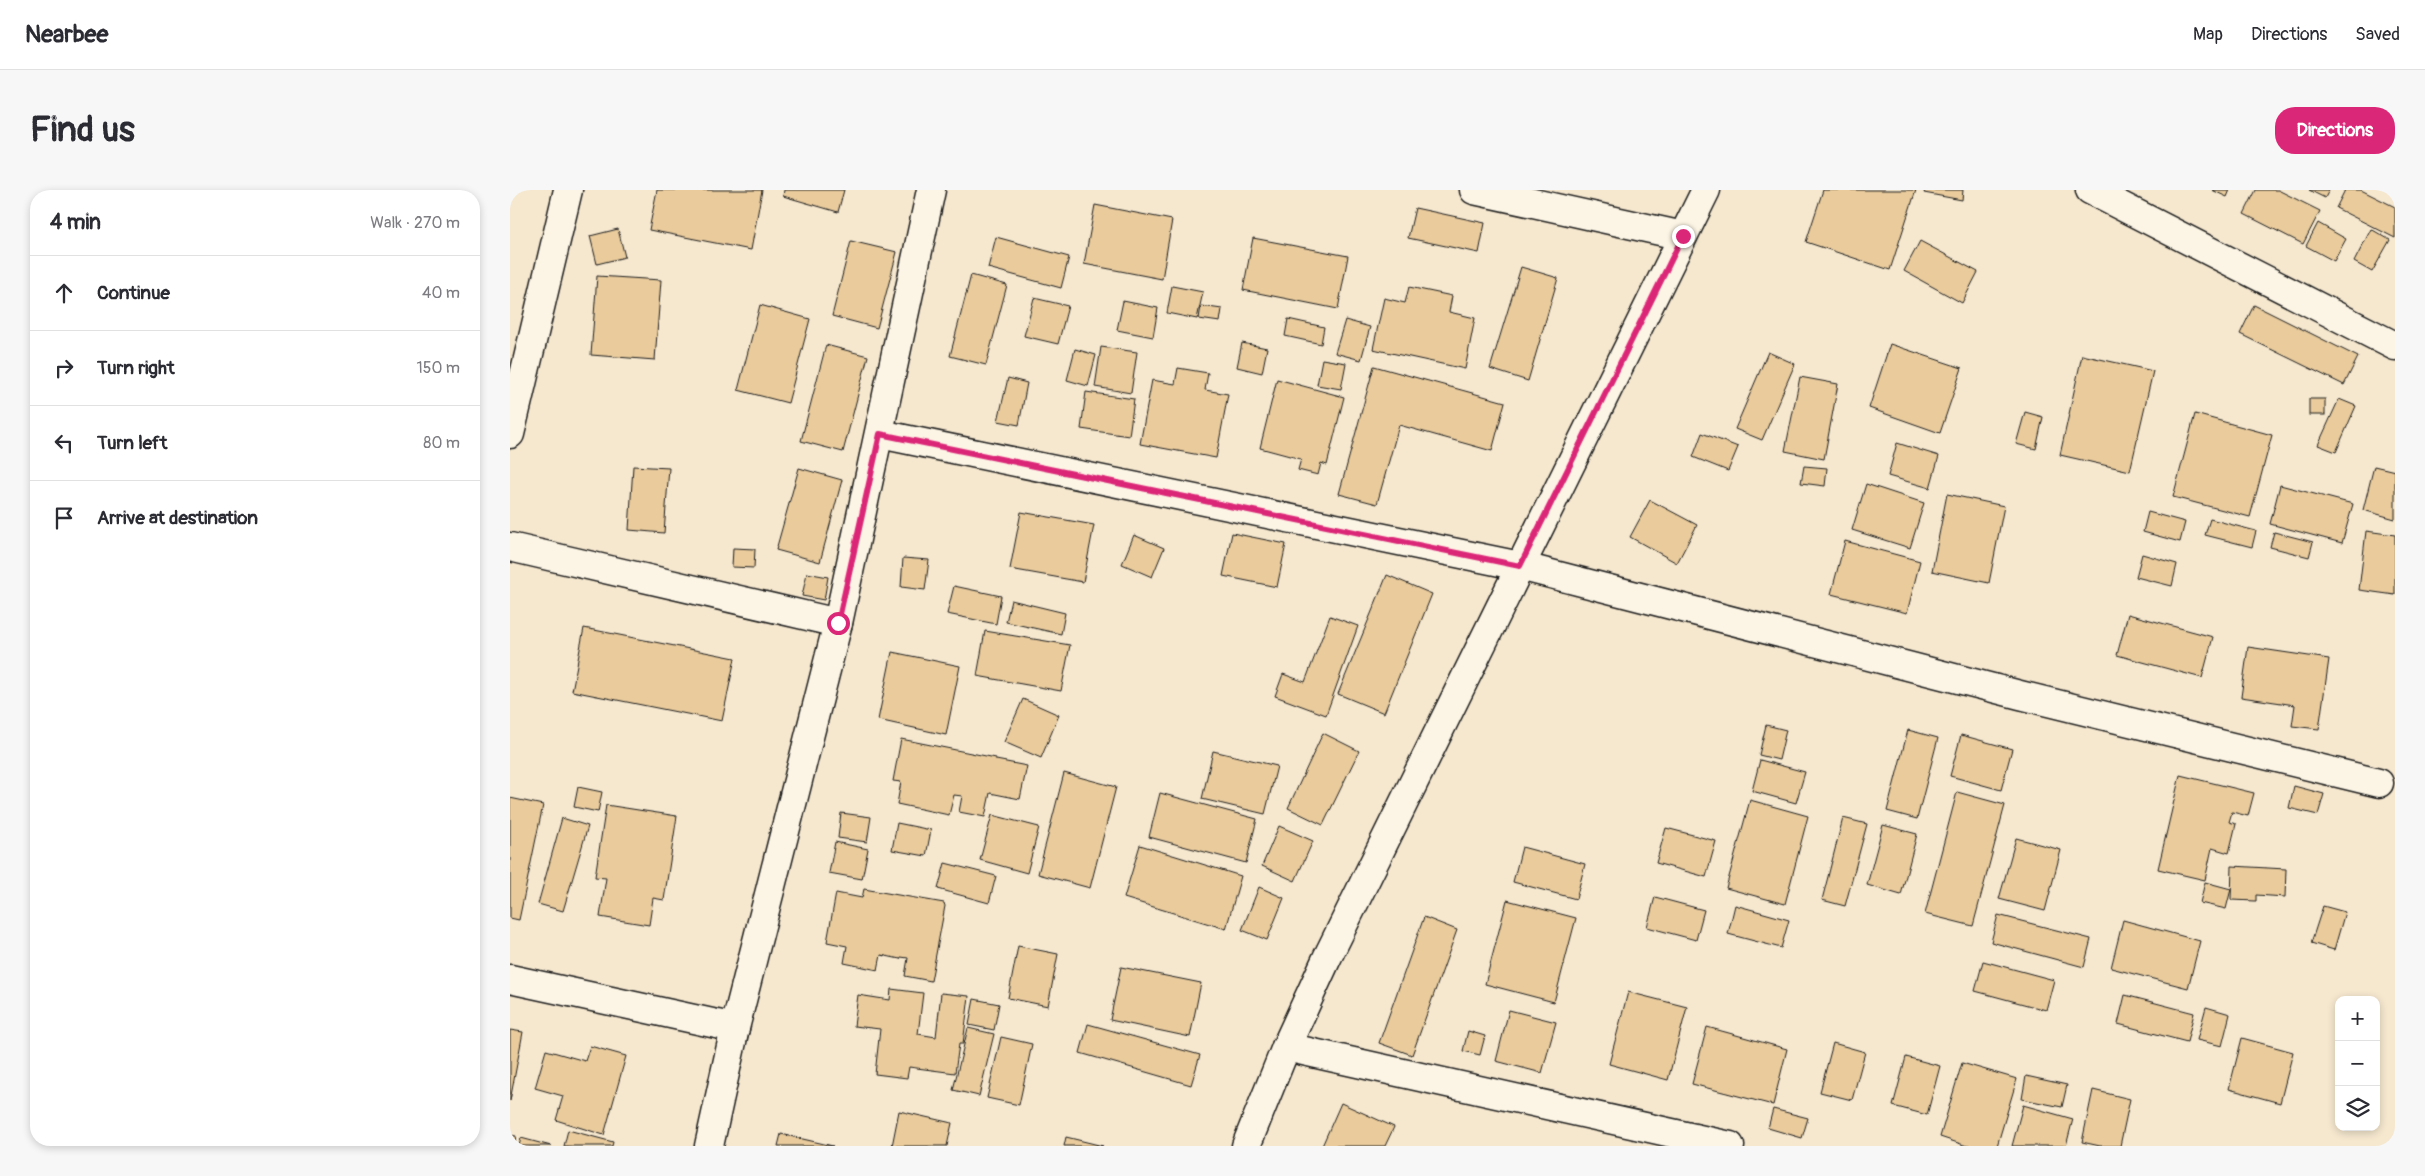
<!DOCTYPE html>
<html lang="en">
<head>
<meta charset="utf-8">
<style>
  :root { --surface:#fff; --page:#f7f7f7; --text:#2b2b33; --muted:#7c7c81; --line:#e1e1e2; --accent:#db2777 }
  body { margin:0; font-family:Pangolin,sans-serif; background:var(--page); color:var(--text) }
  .controls { position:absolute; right:15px; bottom:15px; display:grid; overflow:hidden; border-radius:10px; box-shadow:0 2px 8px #0003 }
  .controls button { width:45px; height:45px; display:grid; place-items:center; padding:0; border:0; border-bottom:1px solid var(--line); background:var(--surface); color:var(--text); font:25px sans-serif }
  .stop { position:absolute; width:15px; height:15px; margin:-11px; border:4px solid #db2777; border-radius:50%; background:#fff }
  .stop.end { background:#db2777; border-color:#fff; box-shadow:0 1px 5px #0008 }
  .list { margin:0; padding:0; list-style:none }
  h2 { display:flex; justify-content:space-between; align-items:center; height:65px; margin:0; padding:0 20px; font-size:21px }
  h2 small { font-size:16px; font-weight:400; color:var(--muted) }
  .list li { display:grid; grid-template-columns:32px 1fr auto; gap:15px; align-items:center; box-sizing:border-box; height:75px; padding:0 20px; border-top:1px solid var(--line) }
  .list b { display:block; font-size:19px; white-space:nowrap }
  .list em { font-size:16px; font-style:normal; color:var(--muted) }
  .icon { flex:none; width:28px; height:28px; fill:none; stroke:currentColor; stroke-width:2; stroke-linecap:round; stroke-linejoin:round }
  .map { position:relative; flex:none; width:1885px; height:956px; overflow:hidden; border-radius:20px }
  header { display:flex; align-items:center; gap:30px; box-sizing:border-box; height:70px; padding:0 25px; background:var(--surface); border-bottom:1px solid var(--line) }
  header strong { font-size:24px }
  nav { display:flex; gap:28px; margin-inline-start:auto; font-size:18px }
  .intro { display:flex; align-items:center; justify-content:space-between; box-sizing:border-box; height:120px; padding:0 30px }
  h1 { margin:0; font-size:35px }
  .button { padding:12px 22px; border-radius:20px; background:var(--accent); color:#fff; font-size:18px; font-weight:700 }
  main { display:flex; gap:30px; padding:0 30px }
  aside { flex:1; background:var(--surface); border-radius:20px; box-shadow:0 2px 8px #0003 }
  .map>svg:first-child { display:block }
  .building { fill:#e9cb9c; stroke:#1c1c1c }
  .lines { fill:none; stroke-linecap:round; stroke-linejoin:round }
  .minor-casing { stroke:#1c1c1c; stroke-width:31 }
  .minor { stroke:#fcf5e5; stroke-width:28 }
  .route { stroke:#db2777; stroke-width:6 }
</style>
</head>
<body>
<header>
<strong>Nearbee</strong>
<nav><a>Map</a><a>Directions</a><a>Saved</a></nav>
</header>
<div class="intro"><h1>Find us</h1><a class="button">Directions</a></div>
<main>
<aside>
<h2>4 min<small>Walk · 270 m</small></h2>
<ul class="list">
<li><svg class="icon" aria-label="ahead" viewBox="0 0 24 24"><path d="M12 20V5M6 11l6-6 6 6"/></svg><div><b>Continue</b></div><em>40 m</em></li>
<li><svg class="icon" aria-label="right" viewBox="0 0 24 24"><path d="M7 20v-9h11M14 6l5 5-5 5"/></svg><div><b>Turn right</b></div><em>150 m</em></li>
<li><svg class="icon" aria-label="left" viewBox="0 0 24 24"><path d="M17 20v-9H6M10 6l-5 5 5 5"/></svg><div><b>Turn left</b></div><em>80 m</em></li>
<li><svg class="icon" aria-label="arrive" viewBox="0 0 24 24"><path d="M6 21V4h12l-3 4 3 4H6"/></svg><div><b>Arrive at destination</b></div></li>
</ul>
</aside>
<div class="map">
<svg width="1885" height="956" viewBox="0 0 1885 956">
  <rect width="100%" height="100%" fill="#f6e8cf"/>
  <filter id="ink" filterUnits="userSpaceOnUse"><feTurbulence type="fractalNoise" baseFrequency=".02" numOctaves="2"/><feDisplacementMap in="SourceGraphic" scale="10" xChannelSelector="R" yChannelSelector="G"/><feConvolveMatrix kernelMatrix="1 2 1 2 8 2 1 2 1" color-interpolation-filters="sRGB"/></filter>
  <g filter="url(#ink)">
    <g class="building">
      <polygon points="147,0 252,0 241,60 139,40"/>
      <polygon points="274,0 334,0 328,22 273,6"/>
      <polygon points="1313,0 1406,0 1380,80 1296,52"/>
      <polygon points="1415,0 1453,0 1452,10 1414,3"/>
      <polygon points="1702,0 1720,0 1717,7"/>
      <polygon points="1746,0 1768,0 1810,21 1793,54 1734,24"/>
      <polygon points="1799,0 1819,0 1815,8"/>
      <polygon points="1835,0 1851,0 1885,17 1885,48 1826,18"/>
      <polygon points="585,15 662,30 652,89 574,74"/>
      <polygon points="905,18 975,33 969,63 898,48"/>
      <polygon points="1808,33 1836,49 1824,71 1796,56"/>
      <polygon points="108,39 115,67 87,74 80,46"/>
      <polygon points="1861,39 1880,50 1862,82 1844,72"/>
      <polygon points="486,47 559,67 551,98 478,78"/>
      <polygon points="743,48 838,66 828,119 733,100"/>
      <polygon points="341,51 387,62 367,138 322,126"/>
      <polygon points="1410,51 1468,82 1452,113 1394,81"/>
      <polygon points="1011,77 1048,88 1018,191 980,179"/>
      <polygon points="461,85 497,95 476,175 440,166"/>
      <polygon points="87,86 151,90 145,170 81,165"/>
      <polygon points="662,96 693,102 687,129 657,123"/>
      <polygon points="899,97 942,106 939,122 965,128 955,179 863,159 874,108 895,113"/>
      <polygon points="524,108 558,116 548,154 514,146"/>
      <polygon points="613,111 648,118 643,147 607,140"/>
      <polygon points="250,115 300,129 278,213 228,200"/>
      <polygon points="1744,115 1848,167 1834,195 1730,144"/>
      <polygon points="691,116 712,119 710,132 689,129"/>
      <polygon points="778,129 814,137 811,154 775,146"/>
      <polygon points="835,130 860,137 851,170 825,163"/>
      <polygon points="732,153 757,158 752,183 727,177"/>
      <polygon points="1380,154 1452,178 1430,243 1359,218"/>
      <polygon points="316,155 358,166 333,262 291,251"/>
      <polygon points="591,157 627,162 621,203 585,197"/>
      <polygon points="565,159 586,165 578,196 557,190"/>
      <polygon points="1258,162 1285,174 1252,250 1225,239"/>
      <polygon points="1572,165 1643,181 1620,281 1550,265"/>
      <polygon points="812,169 836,173 831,199 807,195"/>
      <polygon points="864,176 995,212 982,261 889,235 867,314 829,304"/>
      <polygon points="668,178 698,183 695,200 718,204 706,268 630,254 642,190 665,194"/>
      <polygon points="1290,187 1328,194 1314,269 1275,261"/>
      <polygon points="498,188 517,193 509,235 488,231"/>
      <polygon points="767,189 834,207 817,275 811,273 808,285 788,280 791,269 750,258"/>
      <polygon points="576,202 624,209 619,246 571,239"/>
      <rect x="1799" y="209" width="16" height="16"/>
      <polygon points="1829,209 1846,216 1826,262 1808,255"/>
      <polygon points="1515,222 1533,227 1526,259 1506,254"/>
      <polygon points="1685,224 1762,245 1740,327 1663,307"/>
      <polygon points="1192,243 1228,257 1218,281 1183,267"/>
      <polygon points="1387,253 1429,266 1420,298 1378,286"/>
      <polygon points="123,276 159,278 154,343 119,340"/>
      <polygon points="1294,276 1317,278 1315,296 1291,293"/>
      <polygon points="1864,276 1885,281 1885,329 1853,320"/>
      <polygon points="289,278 332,290 310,372 266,360"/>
      <polygon points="1356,294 1414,313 1400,358 1342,340"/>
      <polygon points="1770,295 1843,314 1832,353 1760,334"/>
      <polygon points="1437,304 1494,316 1479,393 1422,381"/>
      <polygon points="1140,310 1187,335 1167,373 1120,347"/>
      <polygon points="511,322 584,335 573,392 500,379"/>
      <polygon points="1638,322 1675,332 1670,352 1633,342"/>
      <polygon points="1700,329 1746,341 1742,357 1695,345"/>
      <polygon points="1856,341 1885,345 1885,405 1849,400"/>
      <polygon points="1764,342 1803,352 1799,367 1760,357"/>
      <polygon points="722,343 776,354 767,397 713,386"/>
      <polygon points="624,345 654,358 642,387 612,374"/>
      <polygon points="1335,351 1410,371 1397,423 1321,404"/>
      <polygon points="223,358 245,359 244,378 222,377"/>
      <polygon points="1632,364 1667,374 1662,396 1626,387"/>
      <polygon points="393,368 419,370 415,400 391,397"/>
      <polygon points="297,383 318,387 314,410 292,406"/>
      <polygon points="877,385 922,404 874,523 828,504"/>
      <polygon points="444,396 491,406 486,434 437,424"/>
      <polygon points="501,410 555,423 551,444 496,432"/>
      <polygon points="1618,424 1703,447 1692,488 1607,465"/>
      <polygon points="820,426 848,436 816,525 765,506 773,484 795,492"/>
      <polygon points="74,438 225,468 212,531 62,501"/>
      <polygon points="475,441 560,455 551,501 467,486"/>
      <polygon points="1738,457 1819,469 1809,539 1782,536 1785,515 1731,507"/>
      <polygon points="382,462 450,476 436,545 368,530"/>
      <polygon points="513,509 549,525 531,568 494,552"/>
      <polygon points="1256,535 1276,540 1269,570 1249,565"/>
      <polygon points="1398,540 1428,548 1407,629 1377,621"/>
      <polygon points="813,543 849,561 813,635 778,618"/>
      <polygon points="1451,545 1502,559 1491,600 1440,586"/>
      <polygon points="391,549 486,568 486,570 517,576 510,609 480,603 475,627 449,622 452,606 444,605 439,625 387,614 391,592 383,591"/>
      <polygon points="703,561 767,576 755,624 692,609"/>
      <polygon points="1250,570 1295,582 1286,613 1242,601"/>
      <polygon points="554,583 606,597 580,698 528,684"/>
      <polygon points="1670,585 1744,603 1738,626 1722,622 1719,632 1726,634 1719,663 1702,658 1695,690 1648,679"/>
      <polygon points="1784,596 1814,604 1808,625 1779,618"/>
      <polygon points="68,597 92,602 88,622 64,617"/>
      <polygon points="1447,602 1495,615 1463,736 1415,724"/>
      <polygon points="650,603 747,629 736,673 639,647"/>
      <polygon points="0,608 33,615 9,730 0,728"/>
      <polygon points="1240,610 1298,626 1275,714 1216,698"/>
      <polygon points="96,615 167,626 154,710 143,708 139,735 90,727 96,688 85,687"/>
      <polygon points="331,623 361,627 357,652 328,648"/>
      <polygon points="482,625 529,637 517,683 470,670"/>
      <polygon points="52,628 78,636 53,721 28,714"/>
      <polygon points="1333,628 1357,634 1335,716 1312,710"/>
      <polygon points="387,633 421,640 416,666 382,660"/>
      <polygon points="1373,635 1407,644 1391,705 1357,695"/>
      <polygon points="769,636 803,651 785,691 752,676"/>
      <polygon points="1156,638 1206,651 1196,687 1146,673"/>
      <polygon points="1506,648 1551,660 1535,721 1489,709"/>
      <polygon points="325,652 358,659 352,689 319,683"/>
      <polygon points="630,655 731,686 716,739 614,708"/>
      <polygon points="1012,657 1075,674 1066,709 1003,692"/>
      <polygon points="435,673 486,686 479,713 428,699"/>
      <polygon points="1722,676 1776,679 1775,707 1746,705 1746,711 1721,710"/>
      <polygon points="1695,692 1721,699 1716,719 1690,713"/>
      <polygon points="749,697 774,708 757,750 732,740"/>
      <polygon points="354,699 434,713 435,716 421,791 395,786 398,768 391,767 390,769 371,765 368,780 334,773 337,756 317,752 326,703 352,708"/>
      <polygon points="1145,707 1194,720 1186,750 1137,737"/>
      <polygon points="997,710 1066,728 1044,812 975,794"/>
      <polygon points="1225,715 1279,730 1271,758 1218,744"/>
      <polygon points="1813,716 1835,722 1824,760 1801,753"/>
      <polygon points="1488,725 1581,749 1574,777 1481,752"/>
      <polygon points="914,727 947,740 902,865 869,853"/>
      <polygon points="1613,730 1690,751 1678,798 1601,778"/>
      <polygon points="508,756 548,764 538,816 498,808"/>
      <polygon points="1473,771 1544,790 1536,820 1465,801"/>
      <polygon points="611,777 691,793 680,847 600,830"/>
      <polygon points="381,799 413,803 408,844 426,847 431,803 459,806 453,854 449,854 445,883 399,877 397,888 365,884 370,839 344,836 348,805 380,810"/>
      <polygon points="1118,802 1177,817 1158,890 1099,874"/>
      <polygon points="1615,805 1684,823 1677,852 1608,834"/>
      <polygon points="464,809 489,814 484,840 459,835"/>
      <polygon points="1696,817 1720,824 1712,856 1687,850"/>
      <polygon points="999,820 1046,832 1032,883 986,871"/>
      <polygon points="578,834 690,865 681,895 570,863"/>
      <polygon points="1197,837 1277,859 1263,915 1182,894"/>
      <polygon points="458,838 484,844 469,906 443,900"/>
      <polygon points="0,840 13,842 0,911"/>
      <polygon points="958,841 975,846 970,865 953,861"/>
      <polygon points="491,847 522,854 509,915 477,908"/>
      <polygon points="1732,848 1783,862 1770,913 1719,899"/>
      <polygon points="1323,853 1355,862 1342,910 1310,902"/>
      <polygon points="80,856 116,866 94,945 46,930 53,906 25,898 36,860 75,871"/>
      <polygon points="1396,867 1430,876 1417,925 1383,916"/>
      <polygon points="1452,873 1507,889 1487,956 1457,956 1430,947"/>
      <polygon points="1516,886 1557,895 1552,917 1512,909"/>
      <polygon points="1583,900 1620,909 1610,956 1590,956 1572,952"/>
      <polygon points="831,913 884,937 875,956 812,956"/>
      <polygon points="1513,915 1563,929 1556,956 1502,956"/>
      <polygon points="1263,919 1298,928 1292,948 1258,938"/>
      <polygon points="389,921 442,933 437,956 382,956"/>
      <polygon points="58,940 103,952 102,956 54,956"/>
      <polygon points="271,944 323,956 268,956"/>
      <polygon points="0,945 6,946 4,956 0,956"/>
      <polygon points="556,947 593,956 554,956"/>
      <polygon points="11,948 41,956 9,956"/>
    </g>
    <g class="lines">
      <defs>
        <g id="minor">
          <polyline points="964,0 1173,46"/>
          <polyline points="1580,0 1885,156"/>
          <polyline points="0,244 58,0"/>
          <polyline points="370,244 1010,376 1510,505 1869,593"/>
          <polyline points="0,357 328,433"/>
          <polyline points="0,789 225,838"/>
          <polyline points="776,857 1220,956"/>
          <polyline points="199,956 225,838 328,433 421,0"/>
          <polyline points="736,956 776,857 817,768 1196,0"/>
        </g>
      </defs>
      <use href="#minor" class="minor-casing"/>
      <use href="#minor" class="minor"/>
    </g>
  </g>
  <g class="lines" filter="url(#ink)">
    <polyline class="route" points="328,433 370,244 1010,376 1173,46"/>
  </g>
</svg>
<div class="controls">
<button>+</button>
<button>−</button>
<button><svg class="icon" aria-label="layers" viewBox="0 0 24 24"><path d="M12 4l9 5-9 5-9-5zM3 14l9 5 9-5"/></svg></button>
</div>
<div class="stop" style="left:328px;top:433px"></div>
<div class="stop end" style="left:1173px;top:46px"></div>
</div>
</main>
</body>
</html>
